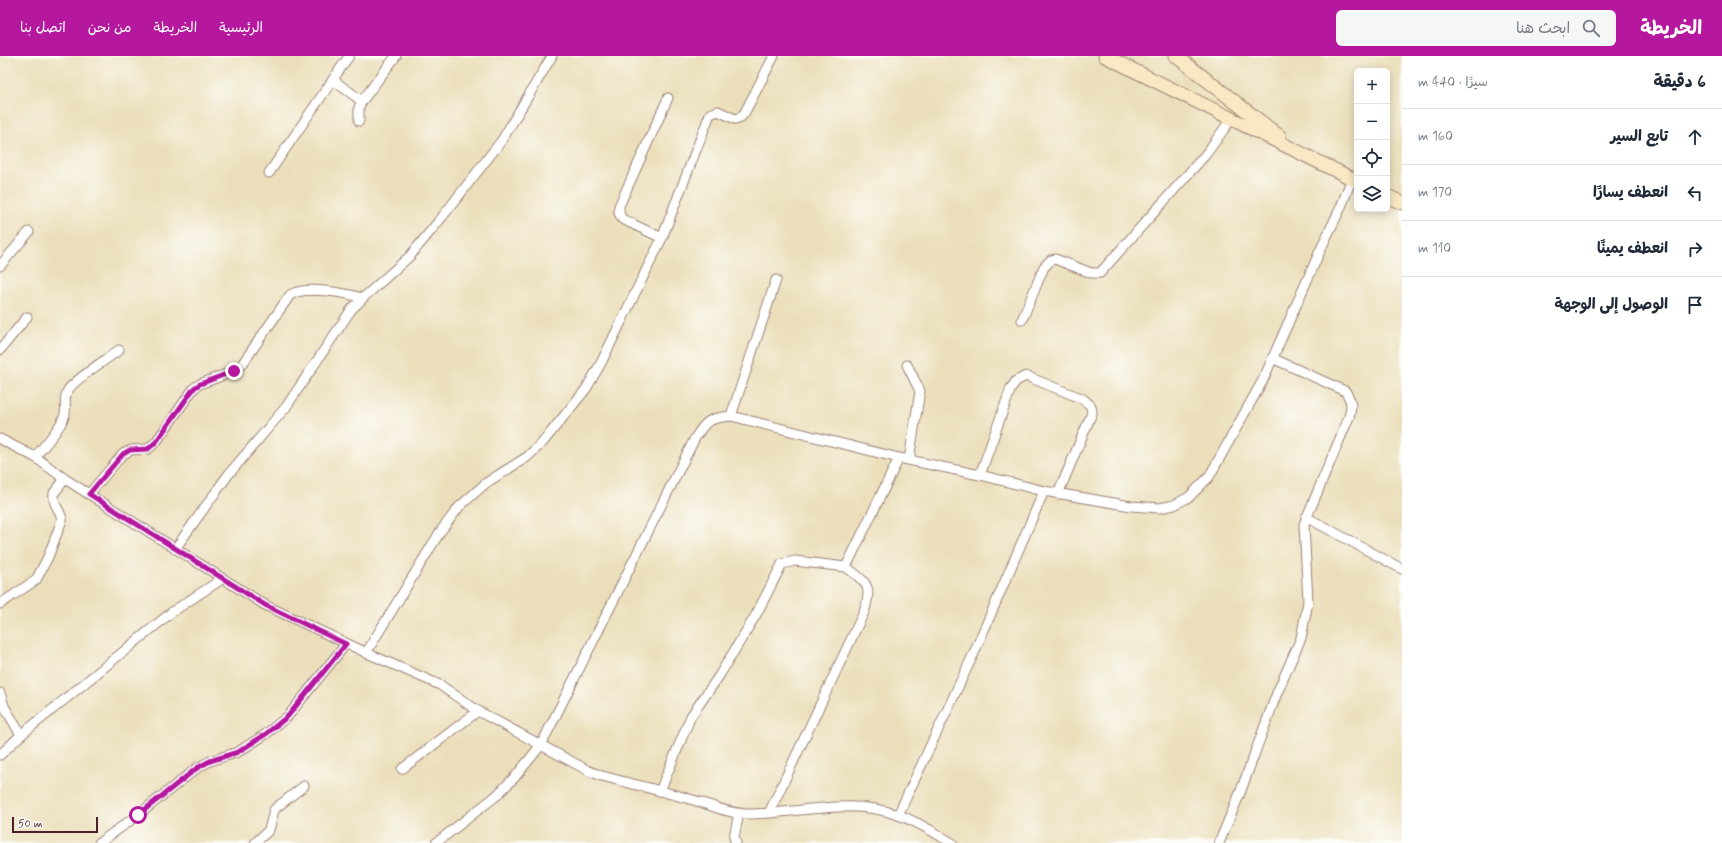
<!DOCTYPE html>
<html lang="ar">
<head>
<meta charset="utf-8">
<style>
  :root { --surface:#fff; --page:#f6f6f7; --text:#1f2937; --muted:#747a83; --line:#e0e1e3; --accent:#b5179e }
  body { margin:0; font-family:Mynerve,"Playpen Sans Arabic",sans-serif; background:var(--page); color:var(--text); direction:rtl }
  .controls { position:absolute; right:12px; top:12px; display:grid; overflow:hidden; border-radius:6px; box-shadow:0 2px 10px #0003 }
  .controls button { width:36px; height:36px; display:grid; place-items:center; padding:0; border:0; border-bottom:1px solid var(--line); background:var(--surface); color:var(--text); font:20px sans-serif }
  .scale { position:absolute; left:12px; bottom:10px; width:86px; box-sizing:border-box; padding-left:4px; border:2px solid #4a1f2b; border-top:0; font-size:11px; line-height:14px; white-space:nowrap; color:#4a1f2b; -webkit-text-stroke:3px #fdfcf7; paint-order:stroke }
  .stop { position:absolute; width:12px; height:12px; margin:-9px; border:3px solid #b5179e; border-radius:50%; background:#fff }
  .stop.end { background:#b5179e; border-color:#fff; box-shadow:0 1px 4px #0008 }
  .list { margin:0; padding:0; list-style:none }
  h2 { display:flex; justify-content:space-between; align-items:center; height:52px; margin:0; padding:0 16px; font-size:17px }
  h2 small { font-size:13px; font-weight:400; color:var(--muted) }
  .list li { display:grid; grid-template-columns:26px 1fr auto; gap:12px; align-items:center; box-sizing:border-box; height:56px; padding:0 16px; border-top:1px solid var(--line) }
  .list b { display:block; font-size:15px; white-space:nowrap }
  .list em { font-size:13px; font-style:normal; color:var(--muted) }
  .icon { flex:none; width:22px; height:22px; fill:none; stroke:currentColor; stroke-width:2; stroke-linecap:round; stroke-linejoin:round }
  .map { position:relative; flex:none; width:1402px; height:787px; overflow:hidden; direction:ltr }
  header { display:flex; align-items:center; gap:24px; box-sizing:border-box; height:56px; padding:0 20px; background:var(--accent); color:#fff }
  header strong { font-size:19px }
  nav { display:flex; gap:22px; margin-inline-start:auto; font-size:14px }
  .search { width:280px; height:36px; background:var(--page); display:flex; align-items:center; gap:10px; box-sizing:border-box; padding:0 14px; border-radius:6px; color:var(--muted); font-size:15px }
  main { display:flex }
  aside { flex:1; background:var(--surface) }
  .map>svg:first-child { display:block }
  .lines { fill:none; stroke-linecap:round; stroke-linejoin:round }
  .street-casing { stroke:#9a7f73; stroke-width:11 }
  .secondary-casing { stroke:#9a7f73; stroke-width:15 }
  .street { stroke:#fff; stroke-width:9 }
  .secondary { stroke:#f8e8c3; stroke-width:13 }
  .route { stroke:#b5179e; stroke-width:5 }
</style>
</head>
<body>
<header>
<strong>الخريطة</strong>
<div class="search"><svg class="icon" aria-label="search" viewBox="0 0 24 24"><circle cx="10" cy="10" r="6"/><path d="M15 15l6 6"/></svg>ابحث هنا</div>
<nav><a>الرئيسية</a><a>الخريطة</a><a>من نحن</a><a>اتصل بنا</a></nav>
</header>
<main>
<aside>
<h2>6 دقيقة<small>سيرًا · 440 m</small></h2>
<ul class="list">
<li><svg class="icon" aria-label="ahead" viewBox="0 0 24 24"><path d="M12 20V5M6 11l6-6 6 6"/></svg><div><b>تابع السير</b></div><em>160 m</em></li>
<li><svg class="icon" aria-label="left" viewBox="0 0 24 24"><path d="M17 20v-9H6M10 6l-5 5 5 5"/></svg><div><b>انعطف يسارًا</b></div><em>170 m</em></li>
<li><svg class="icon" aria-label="right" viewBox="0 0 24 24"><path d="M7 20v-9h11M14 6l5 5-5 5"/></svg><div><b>انعطف يمينًا</b></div><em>110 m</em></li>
<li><svg class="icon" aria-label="arrive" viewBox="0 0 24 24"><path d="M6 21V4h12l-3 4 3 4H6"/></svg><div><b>الوصول إلى الوجهة</b></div></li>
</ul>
</aside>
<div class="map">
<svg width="1402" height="787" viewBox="0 0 1402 787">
  <rect width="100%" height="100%" fill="#fdfcf7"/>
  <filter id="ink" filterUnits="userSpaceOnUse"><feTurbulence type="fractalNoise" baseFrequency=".025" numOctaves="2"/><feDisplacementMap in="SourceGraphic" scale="8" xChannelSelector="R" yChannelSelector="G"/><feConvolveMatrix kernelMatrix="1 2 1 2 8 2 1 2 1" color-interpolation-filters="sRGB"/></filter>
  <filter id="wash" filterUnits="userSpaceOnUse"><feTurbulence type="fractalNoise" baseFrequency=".012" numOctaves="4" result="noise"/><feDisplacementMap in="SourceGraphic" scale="16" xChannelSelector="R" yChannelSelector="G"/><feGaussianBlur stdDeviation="0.9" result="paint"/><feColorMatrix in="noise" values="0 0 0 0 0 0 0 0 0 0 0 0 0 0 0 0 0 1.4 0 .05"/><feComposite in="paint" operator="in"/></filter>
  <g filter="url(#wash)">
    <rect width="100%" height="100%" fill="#ebdfbb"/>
  </g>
  <g filter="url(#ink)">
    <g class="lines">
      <defs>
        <g id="street">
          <polyline points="333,24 362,45"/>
          <polyline points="359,65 359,51 362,45 396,0"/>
          <polyline points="269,117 349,0"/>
          <polyline points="662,182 622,163 619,157 619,150 668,42"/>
          <polyline points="0,210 29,176"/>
          <polyline points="1022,264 1044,211 1051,204 1055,203 1091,217 1100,217 1206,98 1232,62"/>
          <polyline points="0,294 27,261"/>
          <polyline points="907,309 920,335 909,404"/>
          <polyline points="731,360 776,224"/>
          <path d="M0 383 35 401 65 423 265 549 369 598 440 629 478 655 589 715 602 720C632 728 663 735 693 744 711 749 729 758 748 758 798 758 850 741 898 759 917 765 935 777 952 787"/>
          <path d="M35 401C43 391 60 373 64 361 68 352 62 344 68 334 73 325 108 302 119 294"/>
          <polyline points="980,419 1011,332 1016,325 1026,320 1083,343 1091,350 1092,357 1058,438"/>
          <path d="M89 438 123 398 131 394 148 393 156 386 194 332 200 328 234 315 243 307 290 239C305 229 345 237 363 242"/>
          <polyline points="1306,461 1402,513"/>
          <polyline points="175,493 228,419 286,351 351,254 363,242 410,200 443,160 502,84 552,0"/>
          <path d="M0 548 36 524 48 501 62 464C61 454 52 449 54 437L65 423"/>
          <polyline points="366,597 440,476 459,451 486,427 527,401 543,386 586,333 601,307 662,182 710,58 718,55 735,63 741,61 745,56 774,0"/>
          <polyline points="0,637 4,650 21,679"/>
          <polyline points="0,699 21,679 172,556 222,523"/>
          <polyline points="402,713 478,655"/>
          <polyline points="660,735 691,660 719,620 757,557 782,508 795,505 846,511"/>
          <path d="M769 757 864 556C873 529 867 527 846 511L899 402"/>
          <polyline points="898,759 974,597 1044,435"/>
          <polyline points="99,787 138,759 197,712 210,705 238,696 266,678 288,660 346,588"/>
          <polyline points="255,787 269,774 274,754 277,751 304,730"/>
          <path d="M436 787 496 740 515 721 541 689 695 382C706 364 710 362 731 360L899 402 980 419 1044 435 1131 450 1160 452 1174 449 1189 441 1209 421 1263 324 1324 186 1341 151 1352 122"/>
          <polyline points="736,787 734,781 739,757"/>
          <path d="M1219 787 1240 737 1277 637 1301 582 1308 546 1304 468 1349 361C1352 350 1352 345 1345 335L1272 302"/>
        </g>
        <g id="secondary">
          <polyline points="1105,0 1357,125"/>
          <polyline points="1176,0 1279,80"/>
          <polyline points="1387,140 1402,147"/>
        </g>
      </defs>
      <use href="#street" class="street-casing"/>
      <use href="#secondary" class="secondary-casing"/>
      <use href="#street" class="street"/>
      <use href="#secondary" class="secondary"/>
    </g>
  </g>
  <g class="lines" filter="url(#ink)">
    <polyline class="route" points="138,759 197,712 210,705 238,696 266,678 288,660 346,588 265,549 89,438 123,398 130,394 148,393 156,386 194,332 200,328 234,315"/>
  </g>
</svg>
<div class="controls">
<button>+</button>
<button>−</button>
<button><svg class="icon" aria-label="locate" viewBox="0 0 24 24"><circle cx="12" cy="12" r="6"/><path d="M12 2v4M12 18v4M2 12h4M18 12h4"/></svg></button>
<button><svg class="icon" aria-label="layers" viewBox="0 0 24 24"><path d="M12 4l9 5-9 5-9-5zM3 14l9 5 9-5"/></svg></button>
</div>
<div class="scale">50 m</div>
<div class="stop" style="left:138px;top:759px"></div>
<div class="stop end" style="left:234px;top:315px"></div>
</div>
</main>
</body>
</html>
